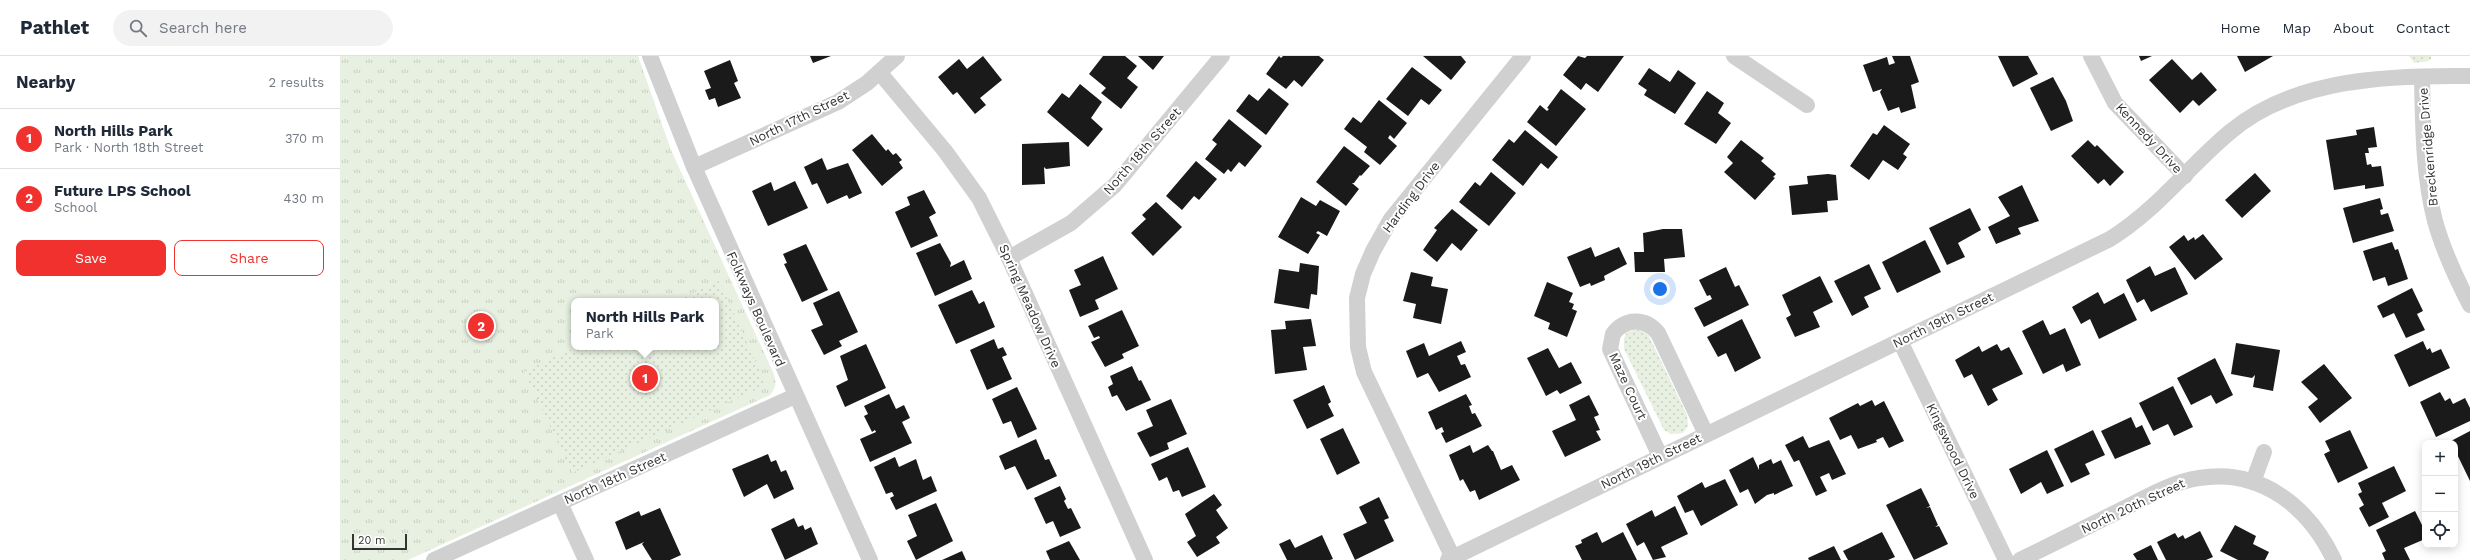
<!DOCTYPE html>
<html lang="en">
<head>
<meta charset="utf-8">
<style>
  :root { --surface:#fff; --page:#f2f2f3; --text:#1f2937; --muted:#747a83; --line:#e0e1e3; --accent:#f1312d }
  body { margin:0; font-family:"Work Sans",sans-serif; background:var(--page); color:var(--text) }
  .controls { position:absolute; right:12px; bottom:12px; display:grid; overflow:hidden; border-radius:8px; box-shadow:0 2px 10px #0003 }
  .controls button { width:36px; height:36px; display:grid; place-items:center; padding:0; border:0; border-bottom:1px solid var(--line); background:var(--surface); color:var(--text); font:20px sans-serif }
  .scale { position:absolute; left:12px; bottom:10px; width:55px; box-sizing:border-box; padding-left:4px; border:2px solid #333; border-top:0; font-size:11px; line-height:14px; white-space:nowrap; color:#333; -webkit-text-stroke:3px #fff; paint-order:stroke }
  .you { position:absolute; left:1320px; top:233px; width:14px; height:14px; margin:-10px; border:3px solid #fff; border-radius:50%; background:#1a73e8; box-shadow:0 0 0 6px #1a73e833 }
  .badge { display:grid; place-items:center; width:26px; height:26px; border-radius:50%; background:var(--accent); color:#fff; font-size:13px; font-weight:700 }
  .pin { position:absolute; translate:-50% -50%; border:2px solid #fff; box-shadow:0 1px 4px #0006 }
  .popup { position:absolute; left:231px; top:242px; width:148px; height:52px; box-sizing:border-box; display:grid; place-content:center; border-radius:8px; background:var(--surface); filter:drop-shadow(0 1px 3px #0005); font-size:13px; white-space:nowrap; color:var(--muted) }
  .popup b { font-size:15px; color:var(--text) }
  .popup::after { content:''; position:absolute; left:50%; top:100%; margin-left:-8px; border:8px solid transparent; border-top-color:var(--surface) }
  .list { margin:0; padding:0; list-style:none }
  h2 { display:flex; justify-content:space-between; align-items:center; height:52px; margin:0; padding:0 16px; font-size:17px }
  h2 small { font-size:13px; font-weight:400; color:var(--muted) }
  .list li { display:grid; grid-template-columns:26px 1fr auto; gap:12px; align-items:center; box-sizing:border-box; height:60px; padding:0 16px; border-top:1px solid var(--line) }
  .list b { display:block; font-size:15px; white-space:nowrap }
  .list p { margin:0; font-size:13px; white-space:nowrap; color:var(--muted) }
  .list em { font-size:13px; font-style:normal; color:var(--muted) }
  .actions { display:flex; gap:8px; padding:12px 16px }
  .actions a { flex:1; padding:9px 0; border:1px solid var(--accent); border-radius:8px; text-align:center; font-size:14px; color:var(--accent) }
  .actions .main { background:var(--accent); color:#fff }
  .icon { flex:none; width:22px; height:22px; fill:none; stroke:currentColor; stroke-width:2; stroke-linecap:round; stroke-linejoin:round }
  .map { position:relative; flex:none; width:2130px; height:504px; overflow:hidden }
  header { display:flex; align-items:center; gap:24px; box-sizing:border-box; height:56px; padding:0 20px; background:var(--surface); border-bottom:1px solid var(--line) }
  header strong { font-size:19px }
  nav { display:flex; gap:22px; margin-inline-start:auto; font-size:14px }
  .search { width:280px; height:36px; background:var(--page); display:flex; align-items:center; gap:10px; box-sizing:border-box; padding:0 14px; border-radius:22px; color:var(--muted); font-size:15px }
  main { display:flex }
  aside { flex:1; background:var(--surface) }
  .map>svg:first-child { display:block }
  .grass { fill:url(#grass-tufts); fill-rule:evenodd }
  .park { fill:url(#park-dots) }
  .building { fill:#1a1a1a }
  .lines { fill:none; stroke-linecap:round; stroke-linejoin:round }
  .minor { stroke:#d0d0d0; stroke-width:16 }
  .labels { text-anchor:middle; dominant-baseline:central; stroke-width:4; stroke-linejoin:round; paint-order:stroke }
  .street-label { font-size:13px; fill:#333; stroke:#fff }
</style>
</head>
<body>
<header>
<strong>Pathlet</strong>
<div class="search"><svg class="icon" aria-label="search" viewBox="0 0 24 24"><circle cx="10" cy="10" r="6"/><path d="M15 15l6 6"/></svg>Search here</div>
<nav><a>Home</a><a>Map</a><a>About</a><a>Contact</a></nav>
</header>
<main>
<aside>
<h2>Nearby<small>2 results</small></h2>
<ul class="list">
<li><span class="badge">1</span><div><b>North Hills Park</b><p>Park · North 18th Street</p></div><em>370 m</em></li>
<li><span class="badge">2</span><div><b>Future LPS School</b><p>School</p></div><em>430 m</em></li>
</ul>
<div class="actions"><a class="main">Save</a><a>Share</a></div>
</aside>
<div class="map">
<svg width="2130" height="504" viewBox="0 0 2130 504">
  <defs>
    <pattern id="grass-tufts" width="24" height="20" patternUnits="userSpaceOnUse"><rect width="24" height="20" fill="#e7f0e1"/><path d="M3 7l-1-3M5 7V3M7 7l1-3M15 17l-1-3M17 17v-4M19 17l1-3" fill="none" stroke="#c7cec2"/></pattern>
    <pattern id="park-dots" width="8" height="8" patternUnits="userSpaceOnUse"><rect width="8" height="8" fill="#e7f0e1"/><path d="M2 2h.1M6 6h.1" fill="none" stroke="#c7cec2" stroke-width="1.8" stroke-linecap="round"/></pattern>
  </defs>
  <rect width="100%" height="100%" fill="#fff"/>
  <path class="grass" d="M0 0H298L331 94 433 316C437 326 436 332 430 339L68 504H0ZM234 245H376V291H234Z"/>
  <g class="park">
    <polygon points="2069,0 2091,0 2091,3 2088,5 2074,7"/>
    <polygon points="379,225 426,329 232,417 184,315 236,291 376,291 376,245 336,245"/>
    <polygon points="1297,273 1303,274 1309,280 1347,359 1348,370 1343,377 1331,378 1324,374 1284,293 1284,282 1287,276"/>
  </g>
  <g class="building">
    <polygon points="470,0 491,0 473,7"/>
    <polygon points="643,0 662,24 640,42 646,49 635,58 617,36 613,39 598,21 619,3 627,13"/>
    <polygon points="763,0 785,0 797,10 787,22 798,31 781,53 761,37 766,32 749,18"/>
    <polygon points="798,0 824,0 813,14"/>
    <polygon points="939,0 941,2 943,0 979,0 984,4 962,31 954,24 946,33 926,18"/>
    <polygon points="1083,0 1121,0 1126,6 1111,24"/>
    <polygon points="1238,0 1245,2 1247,0 1284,0 1258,36 1246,27 1241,34 1223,19"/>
    <polygon points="1552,0 1570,0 1579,26 1571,29 1576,52 1561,57 1559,51 1548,55 1540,36 1542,33 1533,36 1523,9 1547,1 1549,9 1555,7"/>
    <polygon points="1658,0 1688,0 1698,18 1673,31"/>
    <polygon points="1799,0 1812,0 1801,5"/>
    <polygon points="1897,0 1933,0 1905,16"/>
    <polygon points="1832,3 1852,24 1861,16 1877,34 1859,50 1853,44 1840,57 1809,24"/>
    <polygon points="390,4 398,25 394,27 401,42 378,51 375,42 369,44 365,34 371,32 364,15"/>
    <polygon points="1072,11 1102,34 1089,49 1081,43 1068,60 1046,43"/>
    <polygon points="1309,12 1330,26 1338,14 1356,27 1335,58 1304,39 1307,34 1298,28"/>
    <polygon points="1713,21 1726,45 1733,65 1711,75 1690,32"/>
    <polygon points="740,28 762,46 751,62 763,73 748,91 707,56 722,37 729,42"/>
    <polygon points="929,32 949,48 926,79 896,55 909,38 918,45"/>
    <polygon points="1221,33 1246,53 1216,90 1187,66 1200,49 1207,55 1209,53 1207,52"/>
    <polygon points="1367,35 1384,47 1378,57 1391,67 1376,88 1344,68"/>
    <polygon points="1039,44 1067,67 1054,83 1050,79 1048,82 1057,90 1040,109 1024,96 1027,91 1004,73 1013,61 1021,67"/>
    <polygon points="889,63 922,90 905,111 899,106 891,116 888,113 884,118 865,103 877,88 872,84"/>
    <polygon points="1544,69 1570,88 1563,98 1567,101 1558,114 1543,104 1529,124 1510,110 1533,77 1537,79"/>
    <polygon points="2034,71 2037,91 2028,92 2029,97 2025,97 2027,109 2031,108 2032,111 2041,110 2044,130 2025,133 2025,129 1994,134 1986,84 2017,79 2016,74"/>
    <polygon points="1185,74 1218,101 1208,113 1201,107 1183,130 1152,104 1169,83 1174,87"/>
    <polygon points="532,78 546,95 548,93 553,99 556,97 562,104 559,106 563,112 542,130 512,94"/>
    <polygon points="1401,84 1424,102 1421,105 1436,118 1433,121 1435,122 1415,144 1384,116 1393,107 1387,101"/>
    <polygon points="1748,84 1755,91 1757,89 1784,116 1770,130 1764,123 1758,128 1731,100"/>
    <polygon points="729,86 730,110 706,113 704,111 705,128 682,129 682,88"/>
    <polygon points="1004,90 1030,110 1021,120 1020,119 1014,127 1012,127 1019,133 1006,150 976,126"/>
    <polygon points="482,102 487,114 508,107 522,137 509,143 507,139 487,148 477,127 472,129 464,111"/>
    <polygon points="856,105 877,123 859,144 854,140 842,154 826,140"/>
    <polygon points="1151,116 1176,137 1149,170 1119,146 1135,126 1140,130"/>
    <polygon points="1915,117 1931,135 1902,162 1885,144"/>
    <polygon points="1488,118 1496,119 1498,144 1487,145 1488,156 1452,159 1449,130 1468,128 1467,120"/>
    <polygon points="455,125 468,152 428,170 412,135 431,126 434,135"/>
    <polygon points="1682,129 1699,165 1678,172 1681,178 1656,188 1648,171 1670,160 1658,141"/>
    <polygon points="584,134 596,157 589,161 598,180 571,192 555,156 570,149 567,141"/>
    <polygon points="961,141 976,150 980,144 1000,155 987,180 978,175 976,177 980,179 968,198 938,181"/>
    <polygon points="2040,142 2043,153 2040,154 2041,159 2048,157 2054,175 2013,187 2003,152"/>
    <polygon points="816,146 842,171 813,200 791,177 806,163 802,159"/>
    <polygon points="1630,152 1641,174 1618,187 1625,201 1607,209 1589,172"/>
    <polygon points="1112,153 1138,174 1121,195 1112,187 1097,206 1083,194 1097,174 1094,172"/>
    <polygon points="1323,173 1342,173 1345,201 1324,203 1325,216 1295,216 1294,196 1304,196 1303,177"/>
    <polygon points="1863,178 1883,203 1855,224 1829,191 1844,179 1848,185 1854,181 1855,184"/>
    <polygon points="1585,184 1601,216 1557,237 1542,206"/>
    <polygon points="2052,186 2055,194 2058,193 2068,223 2048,230 2045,221 2033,225 2023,195"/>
    <polygon points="600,187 611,207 610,211 624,204 632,223 595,240 576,197"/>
    <polygon points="466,188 488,234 462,246 444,208 447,207 443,198"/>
    <polygon points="1251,191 1255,201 1279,191 1287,208 1264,220 1265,224 1251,230 1250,227 1240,231 1227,201"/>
    <polygon points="763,200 778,233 755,244 759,253 740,261 729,234 741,229 734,214"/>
    <polygon points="960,207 979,210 977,239 971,238 969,253 934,247 939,213 959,216"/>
    <polygon points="1529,208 1541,233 1524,241 1529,251 1512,260 1494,225"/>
    <polygon points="1810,210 1815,220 1835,211 1848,238 1811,256 1804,243 1797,247 1786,224"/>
    <polygon points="1386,211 1395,231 1399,229 1409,249 1364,271 1354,252 1372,243 1370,239 1367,240 1359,224"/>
    <polygon points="1071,216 1093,221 1091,230 1108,233 1101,268 1073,262 1076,248 1063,245"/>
    <polygon points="1480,220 1493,246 1473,256 1480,271 1455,281 1446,262 1451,259 1442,239"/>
    <polygon points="1207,226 1233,237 1229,246 1234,248 1232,253 1237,255 1227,281 1208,273 1210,267 1194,260"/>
    <polygon points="2072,232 2083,255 2077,258 2085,274 2066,282 2054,257 2043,262 2037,250"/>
    <polygon points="632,234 639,248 644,245 655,271 616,288 598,249"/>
    <polygon points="499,235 518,276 499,285 502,290 484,299 471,274 483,269 473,247"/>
    <polygon points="1758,236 1764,248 1784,237 1797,264 1759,283 1750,263 1741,268 1732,251"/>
    <polygon points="782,254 799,290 782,298 784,302 765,311 751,286 760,282 759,280 754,282 748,270"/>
    <polygon points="971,263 976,290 963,291 967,314 935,318 931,274 946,273 945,265"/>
    <polygon points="1402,263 1421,302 1395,316 1386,297 1378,301 1367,281"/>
    <polygon points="1703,264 1710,279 1725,272 1741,309 1726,316 1723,308 1703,318 1682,275"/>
    <polygon points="654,283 658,293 663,291 667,299 662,301 672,323 647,334 630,294"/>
    <polygon points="1121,285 1126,296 1117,300 1121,309 1125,308 1131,321 1099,336 1088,317 1077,322 1066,295 1084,287 1089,300"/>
    <polygon points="2083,285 2087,294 2090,292 2092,297 2101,293 2110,312 2069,331 2054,299"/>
    <polygon points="1896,287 1940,294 1933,335 1913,331 1915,319 1912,322 1891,318"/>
    <polygon points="526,288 546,332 505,351 496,330 508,324 500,300"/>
    <polygon points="1657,288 1661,295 1669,291 1683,318 1652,333 1658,344 1648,350 1632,318 1624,322 1615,304 1639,290 1642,296"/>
    <polygon points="1208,292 1219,312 1231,306 1242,327 1220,338 1217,334 1206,340 1187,302"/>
    <polygon points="1875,302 1893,339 1876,348 1871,339 1851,349 1837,322"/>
    <polygon points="1984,308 2012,342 1980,367 1968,351 1978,343 1961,326"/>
    <polygon points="792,310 799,325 801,324 811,344 786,355 777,339 772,341 768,331 773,328 770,320"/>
    <polygon points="984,329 991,346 988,348 994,360 967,373 953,344"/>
    <polygon points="1833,330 1853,371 1834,380 1828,368 1813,375 1799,347"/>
    <polygon points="677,331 697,373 678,382 671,365 663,368 652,343"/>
    <polygon points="2100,336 2105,345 2110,342 2113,348 2125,342 2130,352 2130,365 2096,381 2080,346"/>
    <polygon points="549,338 556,353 564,349 570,362 562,366 572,387 530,406 520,383 536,376 535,374 532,376 524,360 528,358 524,350"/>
    <polygon points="1126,338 1132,349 1129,350 1132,358 1135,357 1142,370 1106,387 1101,377 1104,376 1102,371 1096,374 1088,356"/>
    <polygon points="1249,339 1259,359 1254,361 1260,374 1256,375 1261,384 1225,401 1212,375 1236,364 1229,349"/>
    <polygon points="831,343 847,378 827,387 829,393 810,401 797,377 813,370 806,354"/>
    <polygon points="1532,344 1535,350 1544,345 1564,385 1549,392 1543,381 1536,384 1537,386 1518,393 1511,379 1500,384 1489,362 1518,347 1520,350"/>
    <polygon points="1791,361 1796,372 1802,369 1811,388 1775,403 1761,375"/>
    <polygon points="1003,372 1020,407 997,419 980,383"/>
    <polygon points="1753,374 1765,399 1745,408 1750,418 1731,427 1714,393"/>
    <polygon points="2010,374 2028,412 1998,427 1984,398 1990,395 1985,385"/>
    <polygon points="2130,375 2130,425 2115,394 2115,387 2111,385"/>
    <polygon points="1463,380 1469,392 1489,384 1506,418 1492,424 1489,417 1480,421 1487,435 1476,440 1459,404 1454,406 1445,389"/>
    <polygon points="696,383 705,404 709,403 717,420 687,434 675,410 665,414 659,400"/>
    <polygon points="1130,389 1133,397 1148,389 1152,395 1153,395 1161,414 1172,409 1180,424 1139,444 1135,434 1130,436 1123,423 1120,425 1109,399"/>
    <polygon points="848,391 866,431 842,441 839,434 833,436 827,421 819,425 811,408"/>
    <polygon points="1707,394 1724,430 1707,438 1701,426 1681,438 1669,413"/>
    <polygon points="428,398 431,406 436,404 441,416 446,414 454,433 434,443 427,428 404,441 392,413"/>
    <polygon points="555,401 559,411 576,403 583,424 591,420 597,435 556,454 550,442 554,440 552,436 546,438 534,411"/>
    <polygon points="1413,401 1419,414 1419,409 1431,403 1433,408 1441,404 1453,430 1434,439 1434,437 1427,439 1415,448 1408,433 1400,437 1389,414"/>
    <polygon points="2054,410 2066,435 2042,447 2049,461 2029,471 2019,452 2024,449 2018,438 2022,436 2018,427"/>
    <polygon points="1385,423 1398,449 1361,470 1353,454 1345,457 1337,440 1362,426 1365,432"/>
    <polygon points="720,430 726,443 724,445 728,453 731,452 741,472 720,481 713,465 706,468 694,442"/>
    <polygon points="1581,432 1590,450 1586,452 1590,451 1598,469 1595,471 1599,470 1608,488 1574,504 1546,449"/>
    <polygon points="874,438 882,449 876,454 888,472 876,481 880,487 857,501 847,486 856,480 845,458"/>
    <polygon points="1039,441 1049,462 1044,464 1054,485 1015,504 1003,478 1027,467 1019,451"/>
    <polygon points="596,447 613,485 576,504 567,485 577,480 568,459"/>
    <polygon points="1335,450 1348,478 1321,491 1326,501 1313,504 1304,486 1297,490 1286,468 1312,454 1315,461"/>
    <polygon points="320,452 341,499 330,504 312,504 302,488 304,486 286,494 275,466 299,455 301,460"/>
    <polygon points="2075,455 2085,475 2085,483 2064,492 2070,504 2045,504 2042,497 2046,495 2036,474"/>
    <polygon points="454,462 458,471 463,469 465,474 471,471 478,488 445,504 431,473"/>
    <polygon points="1895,469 1916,480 1913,488 1929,496 1925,504 1898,504 1880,495"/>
    <polygon points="1860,475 1873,501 1866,504 1826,504 1817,486 1835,477 1838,482 1843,479 1845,483"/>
    <polygon points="1257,476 1262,487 1283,476 1297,504 1242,504 1235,490 1242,487 1241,484"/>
    <polygon points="1542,476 1555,501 1548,504 1508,504 1503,495"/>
    <polygon points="982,479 993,503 990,504 947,504 939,488 950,483 955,492"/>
    <polygon points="729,485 740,504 710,504 706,495"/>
    <polygon points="1811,489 1818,504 1797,504 1793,498"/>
    <polygon points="1494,490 1501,504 1469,504 1468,502"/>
    <polygon points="622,495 626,504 602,504"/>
  </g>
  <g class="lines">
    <g class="minor">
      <polyline points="310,0 354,111 530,504"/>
      <polyline points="1394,0 1467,49"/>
      <polyline points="1751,0 1775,47 1845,120"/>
      <polyline points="540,17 605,95 639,142 669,202 805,504"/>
      <path d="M2082 21C2083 68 2083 119 2095 165 2103 194 2116 222 2130 249"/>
      <polyline points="354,111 498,46 527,27 557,0"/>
      <polyline points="669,202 731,167 775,129 882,0"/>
      <polyline points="1560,285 1666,504"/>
      <path d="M1320 400 1270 293 1273 278C1285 262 1305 261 1318 277L1366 378"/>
      <polyline points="1913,426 1924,396"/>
      <polyline points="220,447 246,504"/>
      <polyline points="1113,502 1024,316 1018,291 1017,242 1023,218 1033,195 1051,163 1183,0"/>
      <polyline points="94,504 455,340"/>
      <path d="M1108 504 1770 183C1817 154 1848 111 1890 76 1954 22 2050 19 2130 20"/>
      <path d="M1680 504C1714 487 1749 470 1783 453 1807 441 1832 426 1859 422 1921 412 1969 451 1994 504"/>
    </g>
  </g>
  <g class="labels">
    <g class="street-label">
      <text transform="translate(459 62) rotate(-26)">North 17th Street</text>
      <text transform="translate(1809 82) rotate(47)">Kennedy Drive</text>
      <text transform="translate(2088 91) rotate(-95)">Breckenridge Drive</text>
      <text transform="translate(802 95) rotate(-49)">North 18th Street</text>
      <text transform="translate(1071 141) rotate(-53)">Harding Drive</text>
      <text transform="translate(690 250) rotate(66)">Spring Meadow Drive</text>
      <text transform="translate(416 253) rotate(66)">Folkways Boulevard</text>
      <text transform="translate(1603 264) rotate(-26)">North 19th Street</text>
      <text transform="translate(1288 330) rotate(65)">Maze Court</text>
      <text transform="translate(1613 395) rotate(64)">Kingswood Drive</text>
      <text transform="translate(1311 405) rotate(-26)">North 19th Street</text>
      <text transform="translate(275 422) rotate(-24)">North 18th Street</text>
      <text transform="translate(1793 450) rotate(-25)">North 20th Street</text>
    </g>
  </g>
</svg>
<div class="controls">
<button>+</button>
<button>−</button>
<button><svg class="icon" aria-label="locate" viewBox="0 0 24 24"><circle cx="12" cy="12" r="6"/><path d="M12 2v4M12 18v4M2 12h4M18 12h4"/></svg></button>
</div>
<div class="scale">20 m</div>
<div class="you"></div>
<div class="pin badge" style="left:305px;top:322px">1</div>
<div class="popup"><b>North Hills Park</b>Park</div>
<div class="pin badge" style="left:141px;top:270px">2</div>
</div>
</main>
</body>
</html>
